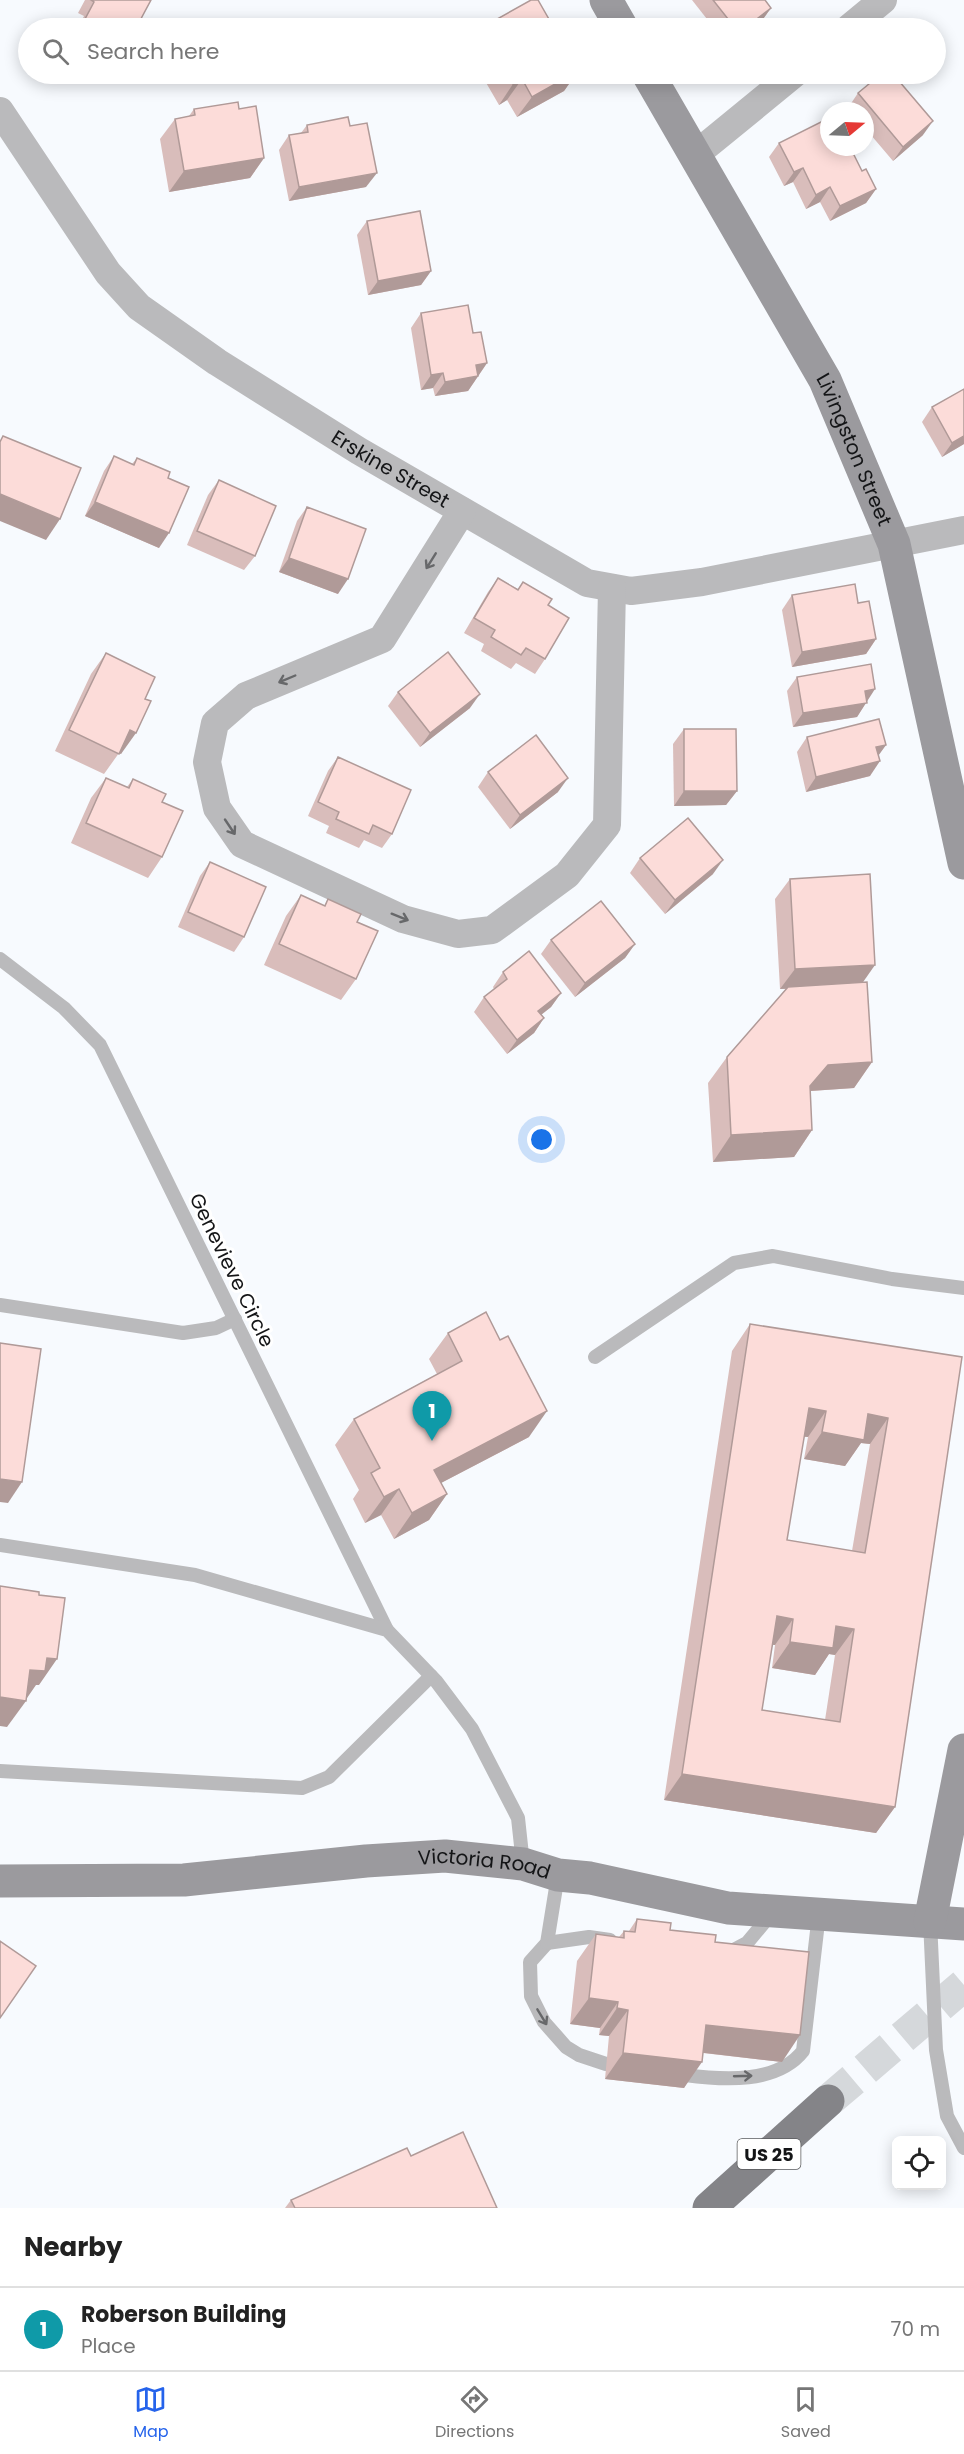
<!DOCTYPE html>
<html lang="en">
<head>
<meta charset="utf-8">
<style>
  :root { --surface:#fff; --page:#f6f6f6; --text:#222; --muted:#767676; --line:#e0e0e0; --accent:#2563eb }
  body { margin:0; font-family:Poppins,sans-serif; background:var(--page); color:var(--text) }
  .controls { position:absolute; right:18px; bottom:18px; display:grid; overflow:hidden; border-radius:9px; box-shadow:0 3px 15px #0003 }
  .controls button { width:54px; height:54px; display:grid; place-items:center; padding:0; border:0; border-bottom:2px solid var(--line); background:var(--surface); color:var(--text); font:30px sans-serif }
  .compass { position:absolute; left:820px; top:102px; width:54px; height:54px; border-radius:50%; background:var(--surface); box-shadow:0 3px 15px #0003; rotate:71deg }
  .you { position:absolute; left:542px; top:1140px; width:21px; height:21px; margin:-15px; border:4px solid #fff; border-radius:50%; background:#1a73e8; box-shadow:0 0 0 9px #1a73e833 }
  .badge { display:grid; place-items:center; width:39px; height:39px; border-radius:50%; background:var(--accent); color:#fff; font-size:20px; font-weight:700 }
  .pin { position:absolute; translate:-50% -50px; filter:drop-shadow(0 2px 3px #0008) }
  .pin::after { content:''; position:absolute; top:32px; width:21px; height:18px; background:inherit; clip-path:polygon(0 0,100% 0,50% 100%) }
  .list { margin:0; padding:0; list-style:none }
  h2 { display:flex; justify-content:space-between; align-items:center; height:78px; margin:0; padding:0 24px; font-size:26px }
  h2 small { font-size:20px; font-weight:400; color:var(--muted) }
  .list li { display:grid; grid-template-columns:39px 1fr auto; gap:18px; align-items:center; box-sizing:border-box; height:84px; padding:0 24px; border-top:2px solid var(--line) }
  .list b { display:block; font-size:22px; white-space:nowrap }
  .list p { margin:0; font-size:20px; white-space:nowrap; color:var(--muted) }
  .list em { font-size:20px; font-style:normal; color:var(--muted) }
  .icon { flex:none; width:33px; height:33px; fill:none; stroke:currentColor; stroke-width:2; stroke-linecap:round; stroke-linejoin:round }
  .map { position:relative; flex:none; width:964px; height:2208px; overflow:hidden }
  .search { position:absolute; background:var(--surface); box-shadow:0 3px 15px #0003; left:18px; right:18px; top:18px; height:66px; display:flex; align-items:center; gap:15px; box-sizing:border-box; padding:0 21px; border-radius:33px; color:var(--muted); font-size:22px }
  .sheet { height:162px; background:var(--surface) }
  nav { display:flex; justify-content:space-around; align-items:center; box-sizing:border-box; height:84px; border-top:2px solid var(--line); background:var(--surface); font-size:16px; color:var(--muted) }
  nav a { display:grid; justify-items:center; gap:3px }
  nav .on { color:var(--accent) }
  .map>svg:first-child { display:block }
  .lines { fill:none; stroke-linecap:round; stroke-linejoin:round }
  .primary-tunnel { stroke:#d5d8db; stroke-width:33; stroke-dasharray:33 16; stroke-linecap:butt }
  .lane { stroke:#bababc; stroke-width:14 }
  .street { stroke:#bababc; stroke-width:28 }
  .secondary { stroke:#9b9a9e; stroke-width:33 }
  .primary { stroke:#848488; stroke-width:33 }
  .wall { fill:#d9bdbb; fill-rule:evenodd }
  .shaded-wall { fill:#b09a98 }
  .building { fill:#fcdcd9; stroke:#b09a98; stroke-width:1.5; fill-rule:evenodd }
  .oneway { stroke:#67686a }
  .labels { text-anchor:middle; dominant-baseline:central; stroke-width:6; stroke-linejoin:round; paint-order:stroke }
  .shield { fill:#fff; stroke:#5a5b5d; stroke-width:1.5 }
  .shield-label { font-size:18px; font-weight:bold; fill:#141517 }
  .street-label { font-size:20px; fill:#141517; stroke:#fff }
</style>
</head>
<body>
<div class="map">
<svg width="964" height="2208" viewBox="0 0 964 2208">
  <rect width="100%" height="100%" fill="#f7fafe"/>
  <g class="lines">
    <polyline class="primary-tunnel" points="828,2101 964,1985"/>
    <g class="lane">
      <polyline points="0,959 64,1008 100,1045 387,1630"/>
      <polyline points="0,1305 183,1333 216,1328 235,1319"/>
      <polyline points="595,1357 734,1263 773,1256 892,1279 964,1288"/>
      <polyline points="0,1545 195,1575 387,1630 436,1681 472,1729 518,1818 523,1864"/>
      <polyline points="0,1771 302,1788 329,1777 431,1676"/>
      <polyline points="558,1875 547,1943 530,1962 531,1996 544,2022 566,2047 579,2055 606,2064"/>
      <polyline points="930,1921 936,2050 947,2116 964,2148"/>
      <polyline points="547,1943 589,1937 610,1940"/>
      <polyline points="730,1952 747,1943 772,1913"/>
      <path d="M685 2075C723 2080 777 2084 803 2051L819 1914"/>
    </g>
    <g class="street">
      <polyline points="849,28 883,0"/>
      <path id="s1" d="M0 111 108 273 139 307 217 362 359 451 587 583 631 591 702 582 964 530"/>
      <polyline points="695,155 794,74"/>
      <polyline points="462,511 382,639 246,696 215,723 207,762 217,808 242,844 403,919 458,934 492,930 567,875 607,825 612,588"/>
    </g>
    <g class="secondary">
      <polyline points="606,0 622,28"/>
      <path id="s2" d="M648 74 825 380 894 544 964 863"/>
      <path id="s3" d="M0 1881 184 1880 366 1861 445 1856 523 1864 558 1875 590 1878 728 1908 964 1924"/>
      <polyline points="930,1921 964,1750"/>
    </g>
    <polyline class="primary" points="709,2208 828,2101"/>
  </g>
  <g class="wall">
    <polygon points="85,0 151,0 136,28 78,28 84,16 78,13"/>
    <polygon points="692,0 765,0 771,8 761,22 753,28 714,28"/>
    <polygon points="490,23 554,28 486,28"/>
    <polygon points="481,74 576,74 564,91 517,117 507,100 499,105"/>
    <polygon points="858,93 923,135 893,161 865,128 865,111 850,111 848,108"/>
    <polygon points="194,109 239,109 264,158 250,178 169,192 160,139 175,119 189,116"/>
    <polygon points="307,125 350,126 366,187 289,201 279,150 289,135 301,133"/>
    <polygon points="779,143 862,171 876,189 866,203 830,221 820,202 806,209 793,182 784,186 769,157"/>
    <polygon points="367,221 431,271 421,285 368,295 357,235"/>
    <polygon points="421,313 473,333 487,363 468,391 435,396 433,388 421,390 411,328"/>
    <polygon points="932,407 964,444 942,457 922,422"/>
    <polygon points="114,456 132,464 137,458 168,478 159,548 85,516 104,471"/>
    <polygon points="219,480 255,556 244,570 187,545 208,495"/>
    <polygon points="307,507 338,594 279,572 297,521"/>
    <polygon points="498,578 518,589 523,582 548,605 545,659 535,674 516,663 511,669 481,651 484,644 464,633 488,592"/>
    <polygon points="792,595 858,603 876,639 866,654 792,667 782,610"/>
    <polygon points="106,653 145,699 121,754 119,753 104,774 55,751 91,674"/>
    <polygon points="797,677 867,701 857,717 793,727 787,691"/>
    <polygon points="398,692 470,708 420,747 388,706"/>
    <polygon points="684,729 737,791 726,805 674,806 673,744"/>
    <polygon points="807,737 886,745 878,755 870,776 806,792 797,752"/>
    <polygon points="338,757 392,834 382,848 364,840 359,848 326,833 329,826 308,816 328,771"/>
    <polygon points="488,772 558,792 510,829 478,787"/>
    <polygon points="106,778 127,787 133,779 162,802 162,857 148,878 71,843 91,798"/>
    <polygon points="640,858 713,874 665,914 630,873"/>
    <polygon points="210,862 244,937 234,952 178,927 200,876"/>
    <polygon points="790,879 863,982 872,1062 854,1088 810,1091 812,1130 794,1157 713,1162 708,1083 727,1057 786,989 780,989 775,899"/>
    <polygon points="301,895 324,906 328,899 357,922 356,979 341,1000 264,965 286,916"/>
    <polygon points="551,940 635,944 625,958 575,997 541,954"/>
    <polygon points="503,972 561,993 551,1007 541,1015 544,1018 534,1033 507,1054 474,1012 484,997 494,989 493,987"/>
    <path d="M750 1324 962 1357 895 1807 876 1833 664 1800 732 1351ZM804 1437H808L804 1459 845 1466 861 1443 870 1444 852 1551 787 1540ZM772 1645H775L772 1668 815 1675 829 1654 835 1655 825 1720 762 1710Z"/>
    <polygon points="448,1333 529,1437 441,1483 447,1494 429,1520 394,1539 381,1515 365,1523 353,1499 359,1490 335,1445 354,1419 437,1374 429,1359"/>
    <polygon points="637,1919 670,1930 715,1942 782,2062 703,2053 684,2088 605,2079 609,2036 599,2035 600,2028 570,2024 577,1961 596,1934 619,1937 624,1931 629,1931"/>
    <polygon points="411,2156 497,2208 285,2208 291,2200"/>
  </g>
  <g class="shaded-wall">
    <polygon points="771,8 761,22 753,28 745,28"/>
    <polygon points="573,74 576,74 564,91 517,117 532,97"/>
    <polygon points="522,79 507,100 499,105 513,84"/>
    <polygon points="933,121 923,135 893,161 903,147"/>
    <polygon points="264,158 250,178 169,192 184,171"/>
    <polygon points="803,168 793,182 784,186 794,172"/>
    <polygon points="377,173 366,187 289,201 299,187"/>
    <polygon points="830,187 820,202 806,209 816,195"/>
    <polygon points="876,189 866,203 830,221 840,206"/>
    <polygon points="431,271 421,285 368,295 378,281"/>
    <polygon points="487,363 468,391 435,396 445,382 476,365"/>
    <polygon points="443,373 433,388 421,390 431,375"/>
    <polygon points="964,436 964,444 942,457 952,443"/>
    <polygon points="0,494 60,519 46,540 0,521"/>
    <polygon points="95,502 169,533 159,548 85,516"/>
    <polygon points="289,558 348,579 338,594 279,572"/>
    <polygon points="876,639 866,654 792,667 802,652"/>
    <polygon points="875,689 857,717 793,727 803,713 865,691"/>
    <polygon points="480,694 470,708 420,747 430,733"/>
    <polygon points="130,730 136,733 121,754 115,751"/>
    <polygon points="886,745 876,759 876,747"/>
    <polygon points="880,761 870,776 806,792 816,777"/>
    <polygon points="568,778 558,792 510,829 520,815"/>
    <polygon points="684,791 737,791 726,805 674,806"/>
    <polygon points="723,860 713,874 665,914 675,900"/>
    <polygon points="635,944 625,958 575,997 585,983"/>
    <polygon points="875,965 861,985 780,989 795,969"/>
    <polygon points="561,993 551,1007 528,1025 538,1011"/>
    <polygon points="544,1018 534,1033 507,1054 517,1040"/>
    <polygon points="872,1062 854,1088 810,1091 810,1086 828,1065"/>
    <polygon points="812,1130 794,1157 713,1162 731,1135"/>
    <polygon points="809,1408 826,1411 808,1437 790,1435"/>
    <polygon points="547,1411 529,1437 416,1496 434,1470"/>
    <polygon points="868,1414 888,1418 870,1444 861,1443 845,1466 804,1459 822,1432"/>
    <polygon points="0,1479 22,1482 8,1503 0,1502"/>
    <polygon points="399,1489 381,1515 365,1523 384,1497"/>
    <polygon points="447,1494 429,1520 394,1539 412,1513"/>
    <polygon points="777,1616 793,1619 775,1645 759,1643"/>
    <polygon points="836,1626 854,1629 835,1655 829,1654 815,1675 772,1668 790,1642"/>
    <polygon points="47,1658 57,1659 39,1685 36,1685 27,1698 11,1696 30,1670"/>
    <polygon points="0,1697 26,1701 7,1727 0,1726"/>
    <polygon points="682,1774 895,1807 876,1833 664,1800"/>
    <polygon points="589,1998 618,2002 600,2028 570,2024"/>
    <polygon points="617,2008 628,2010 609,2036 599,2035"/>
    <polygon points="706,2025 800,2035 782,2062 688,2051"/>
    <polygon points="623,2053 702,2062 684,2088 605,2079"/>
  </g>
  <g class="building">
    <polygon points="91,0 151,0 136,28 99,28 84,21 94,2"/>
    <polygon points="531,0 538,0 554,28 493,28 490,23"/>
    <polygon points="713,0 765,0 771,8 745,28 742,28 736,21 732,24"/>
    <polygon points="507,74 573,74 532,97 522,79 513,84"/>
    <polygon points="881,74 893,74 933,121 903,147 858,93"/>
    <polygon points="238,102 239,109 256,106 264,158 184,171 175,119 195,115 194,109"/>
    <polygon points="348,117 350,126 367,123 377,173 299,187 289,135 308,132 307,125"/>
    <polygon points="829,118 829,147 850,147 862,171 866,169 876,189 840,206 830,187 816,195 803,168 794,172 779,143"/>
    <polygon points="420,211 431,271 378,281 367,221"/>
    <polygon points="468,305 473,333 481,332 487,363 476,365 478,376 445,382 443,373 431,375 421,313"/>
    <polygon points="964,389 964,436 952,443 932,407"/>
    <polygon points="3,436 81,468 60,519 0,494 0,442"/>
    <polygon points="114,456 134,465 137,458 170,472 168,478 189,487 169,533 95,502"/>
    <polygon points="219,480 276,506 255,556 197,531"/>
    <polygon points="307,507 366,529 348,579 289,558"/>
    <polygon points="498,578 518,590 523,582 552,599 548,605 569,618 545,659 526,648 521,655 491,637 495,630 474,618"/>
    <polygon points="855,584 858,603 869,601 876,639 802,652 792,595"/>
    <polygon points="448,652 480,694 430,733 398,692"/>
    <polygon points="106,653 155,677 145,699 151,701 136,733 130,730 119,754 69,730"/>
    <polygon points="871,664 875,689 865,691 867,703 803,713 797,677"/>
    <polygon points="879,719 886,745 876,747 880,761 816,777 807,737"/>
    <polygon points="684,729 736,729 737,791 684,791"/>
    <polygon points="536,735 568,778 520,815 488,772"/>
    <polygon points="338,757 411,790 392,834 373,825 369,834 336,819 339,812 318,802"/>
    <polygon points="106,778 129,788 133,779 166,794 162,802 183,811 162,857 86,823"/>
    <polygon points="688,818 723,860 675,900 640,858"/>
    <polygon points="210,862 266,887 244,937 188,912"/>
    <polygon points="870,874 875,965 795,969 790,879"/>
    <polygon points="301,895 325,906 328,899 361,914 357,922 378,931 356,979 279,944"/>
    <polygon points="601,901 635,944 585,983 551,940"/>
    <polygon points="529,951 561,993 538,1011 544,1018 517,1040 484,997 507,979 503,972"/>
    <polygon points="867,982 872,1062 828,1065 810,1086 812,1130 731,1135 727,1057 788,987"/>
    <polygon points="486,1312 500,1340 508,1336 547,1411 434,1470 447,1494 412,1513 399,1489 384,1497 371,1473 380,1468 354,1419 462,1361 448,1333"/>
    <path d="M750 1324 962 1357 895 1807 682 1774ZM809 1408 826 1411 822 1432 864 1440 868 1414 888 1418 865 1553 787 1540ZM777 1616 793 1619 790 1642 833 1648 836 1626 854 1629 840 1722 762 1710Z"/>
    <polygon points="0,1343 41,1349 22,1482 0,1479"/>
    <polygon points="0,1586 39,1592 39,1595 65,1598 57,1659 47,1658 45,1671 30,1670 26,1701 0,1697"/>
    <polygon points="637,1919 671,1923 670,1930 716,1935 715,1942 809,1952 800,2035 706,2025 702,2062 623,2053 628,2010 617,2008 618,2002 589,1998 596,1934 624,1938 624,1931 635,1932"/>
    <polygon points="0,1941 36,1966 0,2018"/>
    <polygon points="463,2132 497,2208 295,2208 291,2200 407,2148 411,2156"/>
  </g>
  <defs><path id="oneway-shaft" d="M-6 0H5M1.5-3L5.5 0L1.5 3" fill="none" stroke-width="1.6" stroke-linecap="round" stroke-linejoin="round" transform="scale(1.5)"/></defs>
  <g class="oneway">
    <use href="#oneway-shaft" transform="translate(431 561) rotate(122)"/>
    <use href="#oneway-shaft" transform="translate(287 679) rotate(157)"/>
    <use href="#oneway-shaft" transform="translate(230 827) rotate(56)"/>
    <use href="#oneway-shaft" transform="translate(400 917) rotate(22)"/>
    <use href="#oneway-shaft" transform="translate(542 2017) rotate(59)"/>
    <use href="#oneway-shaft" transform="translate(743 2076) rotate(-2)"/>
  </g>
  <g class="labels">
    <rect class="shield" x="737.5" y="2139" width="63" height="30" rx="4.5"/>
    <g class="shield-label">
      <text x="769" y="2154">US 25</text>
    </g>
    <g class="street-label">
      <text stroke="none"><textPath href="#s2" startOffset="429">Livingston Street</textPath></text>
      <text stroke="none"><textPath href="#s1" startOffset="540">Erskine Street</textPath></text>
      <text transform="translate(232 1270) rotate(64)">Genevieve Circle</text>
      <text stroke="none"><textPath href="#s3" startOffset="486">Victoria Road</textPath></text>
    </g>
  </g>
</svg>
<div class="controls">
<button><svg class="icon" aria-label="locate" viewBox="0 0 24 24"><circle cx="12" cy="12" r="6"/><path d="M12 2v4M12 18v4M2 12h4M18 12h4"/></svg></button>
</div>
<svg class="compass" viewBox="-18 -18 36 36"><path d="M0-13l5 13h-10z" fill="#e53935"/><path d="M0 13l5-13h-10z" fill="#767676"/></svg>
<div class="you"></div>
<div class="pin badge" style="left:432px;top:1441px;background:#0f9aa8">1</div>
<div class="search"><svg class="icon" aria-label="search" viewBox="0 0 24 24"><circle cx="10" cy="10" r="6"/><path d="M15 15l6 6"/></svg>Search here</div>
</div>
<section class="sheet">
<h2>Nearby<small></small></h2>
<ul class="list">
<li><span class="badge" style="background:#0f9aa8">1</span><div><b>Roberson Building</b><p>Place</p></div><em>70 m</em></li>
</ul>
</section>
<nav>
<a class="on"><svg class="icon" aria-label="map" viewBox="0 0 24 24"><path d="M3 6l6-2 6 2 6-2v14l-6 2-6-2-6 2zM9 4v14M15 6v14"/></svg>Map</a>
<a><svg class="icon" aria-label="directions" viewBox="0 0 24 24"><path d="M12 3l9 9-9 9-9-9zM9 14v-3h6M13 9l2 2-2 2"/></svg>Directions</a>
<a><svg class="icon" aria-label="saved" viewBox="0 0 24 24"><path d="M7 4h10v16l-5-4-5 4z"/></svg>Saved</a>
</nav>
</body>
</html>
